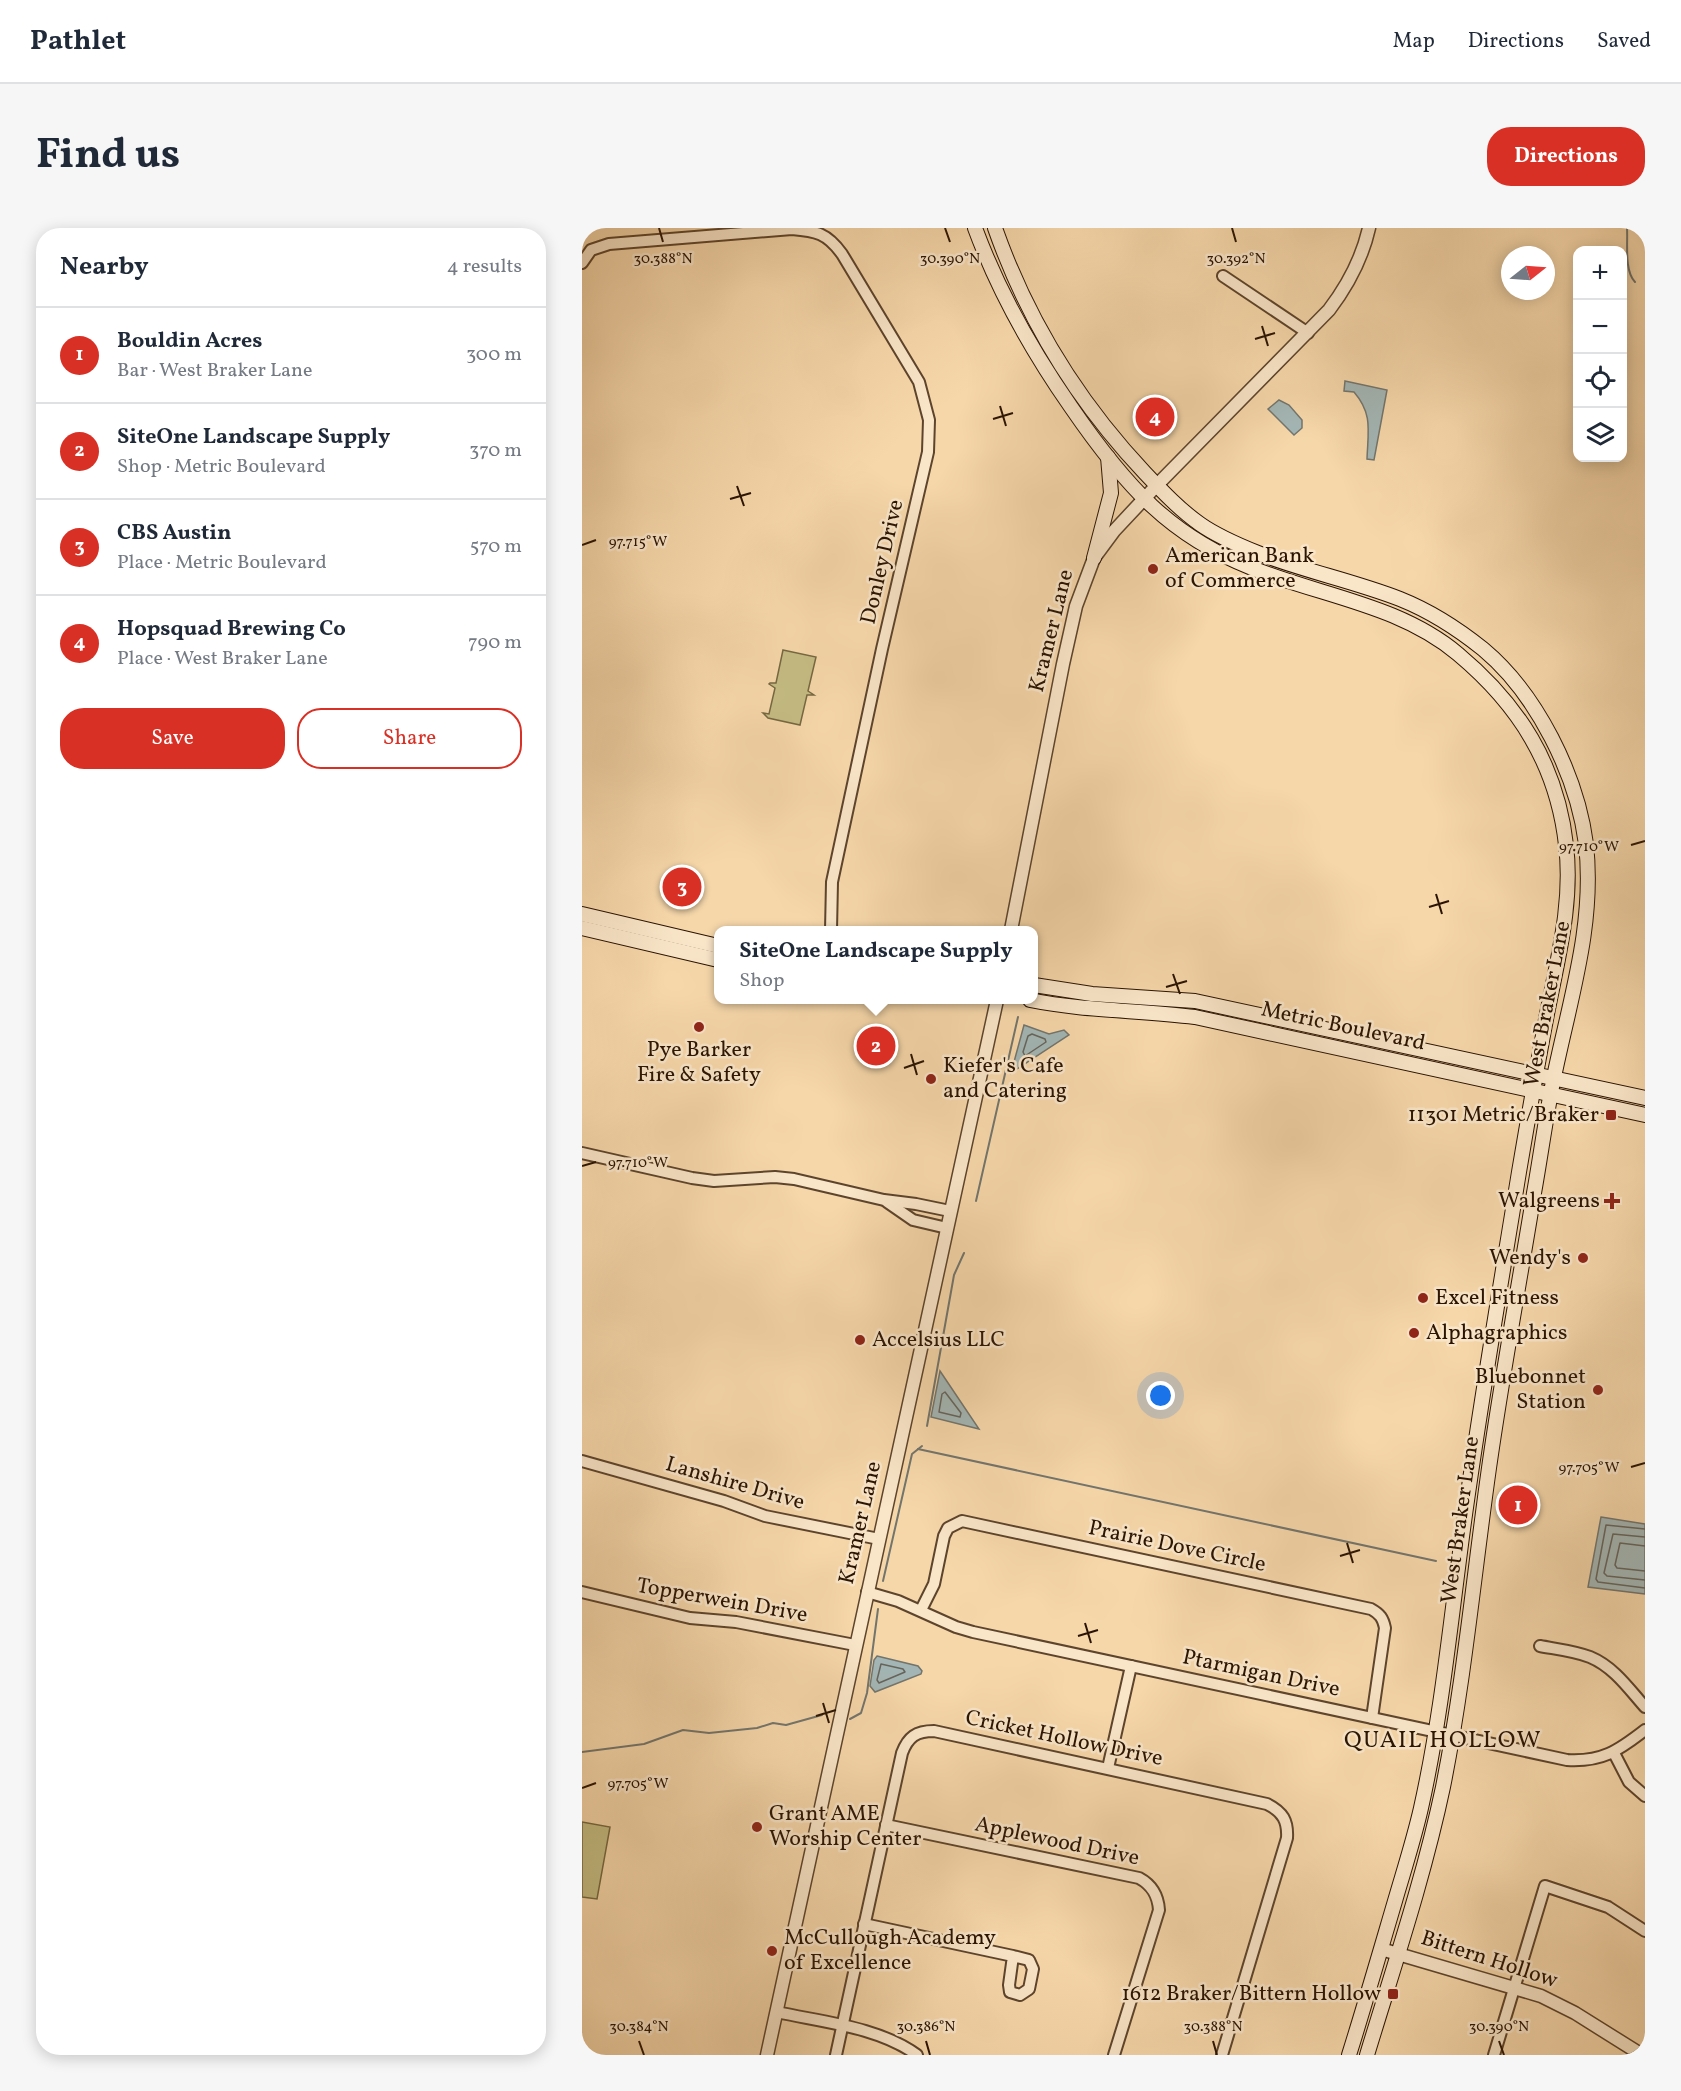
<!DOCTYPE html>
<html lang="en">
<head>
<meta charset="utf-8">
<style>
  :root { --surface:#fff; --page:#f6f6f7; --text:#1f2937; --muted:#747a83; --line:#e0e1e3; --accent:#d93025 }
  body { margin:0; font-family:Vollkorn,serif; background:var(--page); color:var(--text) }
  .controls { position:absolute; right:18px; top:18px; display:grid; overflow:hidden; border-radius:12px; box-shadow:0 3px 15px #0003 }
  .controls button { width:54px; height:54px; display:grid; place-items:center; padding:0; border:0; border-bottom:2px solid var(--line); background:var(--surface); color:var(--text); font:30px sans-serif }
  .compass { position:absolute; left:919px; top:18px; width:54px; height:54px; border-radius:50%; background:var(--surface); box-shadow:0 3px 15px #0003; rotate:73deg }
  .you { position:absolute; left:579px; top:1168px; width:21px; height:21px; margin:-15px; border:4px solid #fff; border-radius:50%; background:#1a73e8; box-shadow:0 0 0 9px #1a73e833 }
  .badge { display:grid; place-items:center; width:39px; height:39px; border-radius:50%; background:var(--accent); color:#fff; font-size:20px; font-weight:700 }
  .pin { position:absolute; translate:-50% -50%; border:3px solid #fff; box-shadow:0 2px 6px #0006 }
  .popup { position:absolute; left:132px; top:698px; width:324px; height:78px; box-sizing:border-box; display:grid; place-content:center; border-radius:12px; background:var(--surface); filter:drop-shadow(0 2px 4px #0005); font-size:20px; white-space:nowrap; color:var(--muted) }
  .popup b { font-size:22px; color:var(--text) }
  .popup::after { content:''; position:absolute; left:50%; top:100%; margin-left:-12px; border:12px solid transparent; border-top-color:var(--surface) }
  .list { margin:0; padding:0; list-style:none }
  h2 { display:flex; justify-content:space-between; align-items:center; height:78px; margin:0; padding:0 24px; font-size:26px }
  h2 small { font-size:20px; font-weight:400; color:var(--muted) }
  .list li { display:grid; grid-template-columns:39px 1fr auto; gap:18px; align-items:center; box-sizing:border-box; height:96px; padding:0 24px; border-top:2px solid var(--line) }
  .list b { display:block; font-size:22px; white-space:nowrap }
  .list p { margin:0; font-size:20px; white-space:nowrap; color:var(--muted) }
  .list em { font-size:20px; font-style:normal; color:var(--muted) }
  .actions { display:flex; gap:12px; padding:18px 24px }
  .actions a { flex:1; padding:14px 0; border:2px solid var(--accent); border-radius:24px; text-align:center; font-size:21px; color:var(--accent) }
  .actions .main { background:var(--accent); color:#fff }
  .icon { flex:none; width:33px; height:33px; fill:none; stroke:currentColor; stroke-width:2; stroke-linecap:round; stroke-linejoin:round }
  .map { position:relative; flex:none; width:1063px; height:1827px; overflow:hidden; border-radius:24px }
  header { display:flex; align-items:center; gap:36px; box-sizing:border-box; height:84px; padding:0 30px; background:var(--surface); border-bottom:2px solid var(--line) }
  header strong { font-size:28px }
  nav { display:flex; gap:33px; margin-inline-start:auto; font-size:21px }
  .intro { display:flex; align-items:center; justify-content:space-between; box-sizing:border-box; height:144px; padding:0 36px }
  h1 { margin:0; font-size:42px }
  .button { padding:15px 27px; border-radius:24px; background:var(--accent); color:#fff; font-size:21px; font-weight:700 }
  main { display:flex; gap:36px; padding:0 36px }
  aside { flex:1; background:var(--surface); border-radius:24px; box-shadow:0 3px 15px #0003 }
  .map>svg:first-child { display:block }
  .green { fill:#c4bc83; stroke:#776842; stroke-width:1.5 }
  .water { fill:#a3b6b5; stroke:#73756d; stroke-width:1.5 }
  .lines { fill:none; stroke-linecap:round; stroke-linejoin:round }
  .shore { stroke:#66645c; stroke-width:1.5 }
  .stream { stroke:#73756d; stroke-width:2 }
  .minor-casing { stroke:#5d442c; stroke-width:14 }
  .tertiary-casing { stroke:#5d442c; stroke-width:15 }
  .secondary-casing { stroke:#2a1302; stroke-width:16 }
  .minor { stroke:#f9e5c8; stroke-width:10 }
  .tertiary { stroke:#f9e5c8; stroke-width:12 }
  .secondary { stroke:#f9e5c8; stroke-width:14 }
  .ticks { fill:none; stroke:#2a1302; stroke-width:2 }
  .poi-dot { fill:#8f2418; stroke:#f9e5c8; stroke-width:2 }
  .labels { text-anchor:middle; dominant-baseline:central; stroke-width:5; stroke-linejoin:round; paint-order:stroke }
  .poi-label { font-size:22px; fill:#2a1302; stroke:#f9e5c8; text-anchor:start }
  .street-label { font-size:22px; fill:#2a1302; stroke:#f9e5c8 }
  .neighbourhood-label { font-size:24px; letter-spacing:1.5px; fill:#2a1302; stroke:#f9e5c8 }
  .ticks-label { font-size:15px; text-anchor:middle; fill:#2a1302; stroke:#f9e5c8; stroke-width:5; stroke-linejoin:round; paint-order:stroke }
</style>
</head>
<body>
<header>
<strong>Pathlet</strong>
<nav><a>Map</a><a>Directions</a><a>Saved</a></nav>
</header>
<div class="intro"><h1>Find us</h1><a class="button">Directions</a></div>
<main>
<aside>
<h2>Nearby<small>4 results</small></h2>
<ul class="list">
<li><span class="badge">1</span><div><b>Bouldin Acres</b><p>Bar · West Braker Lane</p></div><em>300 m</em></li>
<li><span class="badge">2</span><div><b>SiteOne Landscape Supply</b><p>Shop · Metric Boulevard</p></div><em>370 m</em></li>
<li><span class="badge">3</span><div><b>CBS Austin</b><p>Place · Metric Boulevard</p></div><em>570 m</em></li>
<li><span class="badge">4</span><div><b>Hopsquad Brewing Co</b><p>Place · West Braker Lane</p></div><em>790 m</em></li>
</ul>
<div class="actions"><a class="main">Save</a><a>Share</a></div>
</aside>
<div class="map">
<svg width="1063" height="1827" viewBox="0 0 1063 1827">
  <rect width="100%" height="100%" fill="#f6d7aa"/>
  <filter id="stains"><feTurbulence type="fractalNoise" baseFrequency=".00333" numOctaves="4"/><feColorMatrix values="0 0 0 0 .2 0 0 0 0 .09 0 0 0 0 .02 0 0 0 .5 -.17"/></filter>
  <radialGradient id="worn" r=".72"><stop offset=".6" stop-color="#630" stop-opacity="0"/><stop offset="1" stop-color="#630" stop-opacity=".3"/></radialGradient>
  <g class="green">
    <polygon points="201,422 234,429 226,463 232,467 225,467 218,497 186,490 181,485 187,486 193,460 187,456 188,455 194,455"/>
    <polygon points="0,1594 28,1599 15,1671 0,1669"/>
  </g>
  <g class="water">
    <path d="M763 153 805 162 792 232 785 231C786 203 791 186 772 164L762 163Z"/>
    <polygon points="697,172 707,177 720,192 720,200 712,207 686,181"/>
    <polygon points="442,797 467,806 482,802 487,807 429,845"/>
    <polygon points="358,1143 397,1201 349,1189"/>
    <polygon points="1019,1289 1063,1296 1063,1366 1006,1359"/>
    <polygon points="295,1428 336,1438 340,1443 339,1446 293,1464 288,1458 292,1432"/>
  </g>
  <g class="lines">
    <g class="shore">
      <polygon points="450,806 463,811 464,814 443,828 441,824 446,808"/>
      <polygon points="363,1164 379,1185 378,1189 357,1184 360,1166"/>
      <polyline points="1063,1301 1024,1297 1014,1351 1016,1354 1063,1360"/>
      <polyline points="1063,1309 1031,1306 1022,1345 1025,1348 1063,1352"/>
      <polyline points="1063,1318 1038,1315 1033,1337 1035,1340 1063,1343"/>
      <polygon points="299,1436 321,1441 323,1444 297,1455 295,1452"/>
    </g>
    <g class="stream">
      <path d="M1045 0C1046 15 1042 43 1053 54"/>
      <polyline points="394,973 436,789"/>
      <polyline points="345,1198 372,1047 382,1025"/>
      <polyline points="336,1221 854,1333"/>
      <polyline points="301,1353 330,1226 340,1218"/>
      <polyline points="268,1491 279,1485 285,1465 296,1381"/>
      <polyline points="0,1524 62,1516 101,1502 127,1505 175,1500 191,1495 204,1497 240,1487"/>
    </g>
    <defs>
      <g id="minor">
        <path d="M0 35 9 22 27 16 210 1C234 3 245 5 260 26L337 154 347 192 346 224 300 421 250 654 249 702"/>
        <polyline points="641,48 726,105"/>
        <polyline points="0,925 110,950 132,953 193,949 212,951 302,972 334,976 368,983"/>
        <polyline points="305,974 331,992 365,1000"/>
        <polyline points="0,1233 142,1273 183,1288 297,1311"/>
        <polyline points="0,1364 108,1390 154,1394 273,1417"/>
        <path d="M285 1364 316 1373 374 1399 391 1404 985 1532C1020 1534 1036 1523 1063 1502"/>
        <path d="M339 1382 352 1356 362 1308 366 1300 380 1293 789 1381C798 1386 801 1390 803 1400L790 1490"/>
        <path d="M958 1418C974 1421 993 1423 1008 1429 1032 1439 1047 1461 1063 1479"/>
        <polyline points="1032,1525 1047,1554 1063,1568"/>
        <polyline points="526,1540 549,1438"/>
        <path d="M304 1597 557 1650C570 1657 576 1667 577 1682L532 1827"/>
        <polyline points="282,1696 431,1728 447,1732 451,1741 447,1761 438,1767 428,1764 427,1757 431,1728"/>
        <path d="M195 1784C240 1794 297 1799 335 1827"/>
        <path d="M254 1827 320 1525C326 1509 334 1503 352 1503L685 1576C701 1584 706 1593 705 1610L640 1827"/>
        <polyline points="912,1827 963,1658 1026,1679 1063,1703"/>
      </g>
      <g id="tertiary">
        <path d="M429 702 481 436 494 378 512 330 532 303 575 257 747 82C766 57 780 31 787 0"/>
        <polyline points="799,1721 959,1768 993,1785 1060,1827"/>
        <polyline points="185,1827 415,772"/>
      </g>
      <g id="secondary">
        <path d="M393 0C417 65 450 123 489 179 513 214 539 249 570 278 599 305 634 326 670 340 739 368 818 377 876 426 937 477 975 537 984 617 991 674 976 729 965 786 955 839 946 891 937 944 918 1061 898 1177 882 1294 869 1389 860 1486 839 1580 832 1611 822 1642 813 1673 798 1724 783 1776 767 1827"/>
        <path d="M413 0C445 91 497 175 563 245 580 263 598 282 618 296 635 308 656 317 676 325 722 343 772 353 818 371 848 383 876 401 901 421 955 466 995 547 1004 616 1013 696 988 771 972 849 964 887 959 926 952 965 937 1057 920 1148 907 1240 892 1346 882 1454 861 1559 842 1649 812 1738 785 1827"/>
        <polyline points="512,330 529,265 526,229"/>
        <polyline points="0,686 136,718"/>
        <polyline points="0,700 136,732"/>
        <polyline points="452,757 510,766 613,773 1063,870"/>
        <path d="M448 772C502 783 558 782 613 789L1063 887"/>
      </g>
    </defs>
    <use href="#minor" class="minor-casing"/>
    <use href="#tertiary" class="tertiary-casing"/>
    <use href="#secondary" class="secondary-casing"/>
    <use href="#minor" class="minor"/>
    <use href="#tertiary" class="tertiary"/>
    <use href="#secondary" class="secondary"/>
  </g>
  <path class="ticks" d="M77 0 81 14M363 0 368 14M650 0 654 14M680 98 686 118M673 111 693 105M418 178 424 198M411 191 431 185M155 258 162 278M148 271 169 265M0 317 14 312M1049 617 1063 613M854 666 860 686M847 679 867 673M591 746 598 766M584 759 605 753M329 826 335 847M322 840 342 833M0 938 14 934M1049 1239 1063 1235M765 1315 771 1335M758 1328 778 1322M503 1395 509 1415M496 1408 516 1402M241 1475 247 1495M234 1488 254 1482M0 1560 14 1555M57 1813 62 1827M344 1813 348 1827M631 1813 635 1827M917 1813 922 1827"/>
  <g class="poi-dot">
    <circle cx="571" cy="341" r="6"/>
    <circle cx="117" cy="799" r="6"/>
    <circle cx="349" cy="851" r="6"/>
    <rect x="1023" y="881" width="12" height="12" rx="3"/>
    <path d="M1027 964h6v6h6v6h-6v6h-6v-6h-6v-6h6z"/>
    <circle cx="1001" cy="1030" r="6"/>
    <circle cx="841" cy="1070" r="6"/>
    <circle cx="832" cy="1105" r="6"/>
    <circle cx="278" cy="1112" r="6"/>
    <circle cx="1016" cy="1162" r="6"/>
    <circle cx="175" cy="1599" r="6"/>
    <circle cx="190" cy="1723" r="6"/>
    <rect x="805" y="1760" width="12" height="12" rx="3"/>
  </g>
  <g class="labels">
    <g class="poi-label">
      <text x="583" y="328">American Bank<tspan x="583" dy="25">of Commerce</tspan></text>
      <text x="117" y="822" text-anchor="middle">Pye Barker<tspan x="117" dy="25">Fire &amp; Safety</tspan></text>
      <text x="361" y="838">Kiefer's Cafe<tspan x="361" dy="25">and Catering</tspan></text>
      <text x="1017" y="887" text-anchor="end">11301 Metric/Braker</text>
      <text x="1018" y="973" text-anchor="end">Walgreens</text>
      <text x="989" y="1030" text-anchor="end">Wendy's</text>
      <text x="853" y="1070">Excel Fitness</text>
      <text x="844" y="1105">Alphagraphics</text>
      <text x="290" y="1112">Accelsius LLC</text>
      <text x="1004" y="1149" text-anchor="end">Bluebonnet<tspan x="1004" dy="25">Station</tspan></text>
      <text x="187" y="1586">Grant AME<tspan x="187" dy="25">Worship Center</tspan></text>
      <text x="202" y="1710">McCullough Academy<tspan x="202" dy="25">of Excellence</tspan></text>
      <text x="799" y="1766" text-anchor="end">1612 Braker/Bittern Hollow</text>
    </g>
    <g class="street-label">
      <text transform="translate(301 334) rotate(-77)">Donley Drive</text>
      <text transform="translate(470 403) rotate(-76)">Kramer Lane</text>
      <text transform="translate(966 776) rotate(-79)">West Braker Lane</text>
      <text transform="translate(761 799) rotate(12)">Metric Boulevard</text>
      <text transform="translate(153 1256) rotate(16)">Lanshire Drive</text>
      <text transform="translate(879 1292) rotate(-82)">West Braker Lane</text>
      <text transform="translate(279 1295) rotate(-77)">Kramer Lane</text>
      <text transform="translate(595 1319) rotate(12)">Prairie Dove Circle</text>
      <text transform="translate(140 1373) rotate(10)">Topperwein Drive</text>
      <text transform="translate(679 1446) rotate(12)">Ptarmigan Drive</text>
      <text transform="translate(482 1511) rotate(12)">Cricket Hollow Drive</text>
      <text transform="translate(475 1614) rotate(12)">Applewood Drive</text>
      <text transform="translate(907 1732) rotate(18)">Bittern Hollow</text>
    </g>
    <g class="neighbourhood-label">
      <text x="861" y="1513">QUAIL HOLLOW</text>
    </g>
  </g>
  <g class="ticks-label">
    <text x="81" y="35">30.388°N</text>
    <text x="368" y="35">30.390°N</text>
    <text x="654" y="35">30.392°N</text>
    <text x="56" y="318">97.715°W</text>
    <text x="1007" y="623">97.710°W</text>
    <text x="56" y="939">97.710°W</text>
    <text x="1007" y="1244">97.705°W</text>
    <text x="56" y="1560">97.705°W</text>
    <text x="57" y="1803">30.384°N</text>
    <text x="344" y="1803">30.386°N</text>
    <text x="631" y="1803">30.388°N</text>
    <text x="917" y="1803">30.390°N</text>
  </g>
  <rect width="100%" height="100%" filter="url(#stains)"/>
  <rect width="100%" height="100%" fill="url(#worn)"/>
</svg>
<div class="controls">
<button>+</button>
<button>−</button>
<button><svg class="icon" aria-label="locate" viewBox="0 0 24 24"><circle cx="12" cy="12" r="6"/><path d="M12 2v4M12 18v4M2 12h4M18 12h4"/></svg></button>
<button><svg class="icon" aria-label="layers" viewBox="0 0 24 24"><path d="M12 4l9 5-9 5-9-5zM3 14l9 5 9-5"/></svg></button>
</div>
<svg class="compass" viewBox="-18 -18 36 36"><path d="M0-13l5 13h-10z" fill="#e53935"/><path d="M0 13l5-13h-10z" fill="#747a83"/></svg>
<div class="you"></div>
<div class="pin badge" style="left:936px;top:1277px">1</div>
<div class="pin badge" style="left:294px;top:818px">2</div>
<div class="popup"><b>SiteOne Landscape Supply</b>Shop</div>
<div class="pin badge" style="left:100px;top:659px">3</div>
<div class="pin badge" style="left:573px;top:189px">4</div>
</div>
</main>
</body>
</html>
